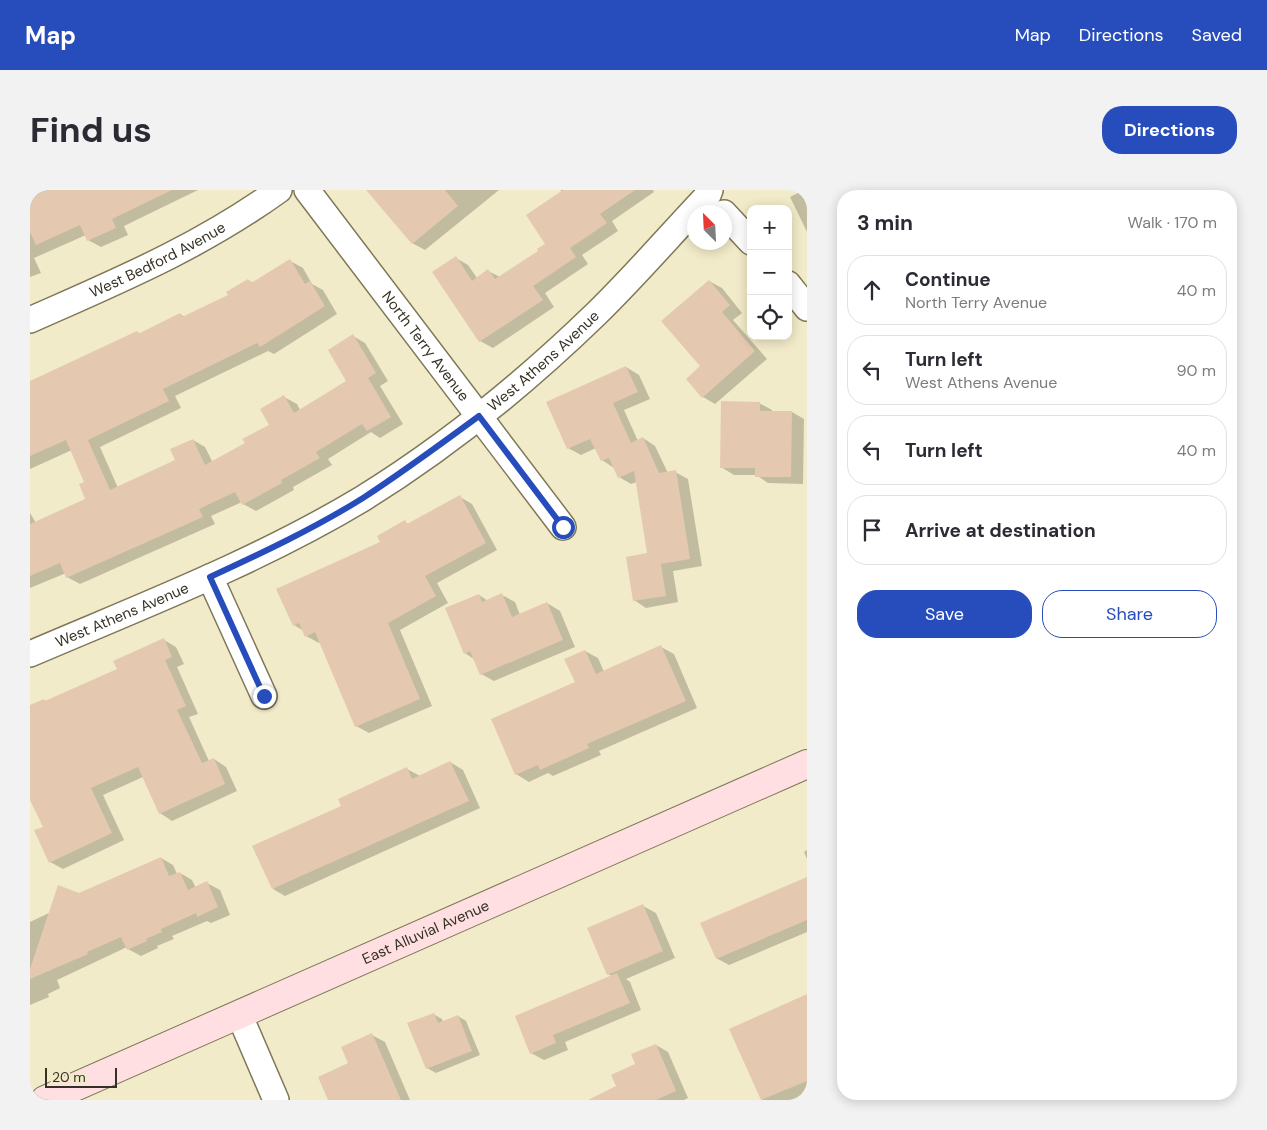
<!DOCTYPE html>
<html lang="en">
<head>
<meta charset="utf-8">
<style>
  :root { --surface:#fff; --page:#f2f2f3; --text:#2b2b33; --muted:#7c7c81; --line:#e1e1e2; --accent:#264dbb }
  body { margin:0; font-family:"DM Sans",sans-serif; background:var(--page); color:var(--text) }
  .controls { position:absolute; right:15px; top:15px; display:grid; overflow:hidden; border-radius:10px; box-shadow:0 2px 12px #0003 }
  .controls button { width:45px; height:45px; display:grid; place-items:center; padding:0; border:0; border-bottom:1px solid var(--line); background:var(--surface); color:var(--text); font:25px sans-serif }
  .compass { position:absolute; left:657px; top:15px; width:45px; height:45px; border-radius:50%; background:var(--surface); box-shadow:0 2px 12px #0003; rotate:336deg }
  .scale { position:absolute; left:15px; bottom:12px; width:72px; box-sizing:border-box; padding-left:5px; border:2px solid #353225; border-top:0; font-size:14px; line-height:18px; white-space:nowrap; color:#353225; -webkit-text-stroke:4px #f2ebc9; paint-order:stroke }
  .stop { position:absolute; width:15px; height:15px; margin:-11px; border:4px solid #264dbb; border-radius:50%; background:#fff }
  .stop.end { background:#264dbb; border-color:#fff; box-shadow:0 1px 5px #0008 }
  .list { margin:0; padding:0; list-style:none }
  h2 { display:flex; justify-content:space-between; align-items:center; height:65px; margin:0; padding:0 20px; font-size:21px }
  h2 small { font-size:16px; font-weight:400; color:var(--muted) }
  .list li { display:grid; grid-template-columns:32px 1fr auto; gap:15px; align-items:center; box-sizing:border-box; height:70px; margin:0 10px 10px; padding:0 10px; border:1px solid var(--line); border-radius:20px }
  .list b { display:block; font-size:19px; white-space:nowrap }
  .list p { margin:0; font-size:16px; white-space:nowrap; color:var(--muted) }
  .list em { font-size:16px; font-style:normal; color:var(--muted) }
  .actions { display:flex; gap:10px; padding:15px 20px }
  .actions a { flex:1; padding:11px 0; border:1px solid var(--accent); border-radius:20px; text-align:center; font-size:18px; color:var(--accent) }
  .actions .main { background:var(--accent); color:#fff }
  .icon { flex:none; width:28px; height:28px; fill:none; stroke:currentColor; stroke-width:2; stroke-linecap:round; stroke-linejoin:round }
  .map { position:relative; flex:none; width:777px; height:910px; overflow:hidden; border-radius:20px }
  header { display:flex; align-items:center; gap:30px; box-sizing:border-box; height:70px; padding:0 25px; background:var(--accent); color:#fff }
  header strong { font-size:24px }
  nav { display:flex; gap:28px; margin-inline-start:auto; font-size:18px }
  .intro { display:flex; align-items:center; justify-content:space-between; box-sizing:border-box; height:120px; padding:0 30px }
  h1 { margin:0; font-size:35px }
  .button { padding:12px 22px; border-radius:20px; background:var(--accent); color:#fff; font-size:18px; font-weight:700 }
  main { display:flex; gap:30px; padding:0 30px }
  aside { flex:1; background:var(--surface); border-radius:20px; box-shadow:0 2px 12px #0003 }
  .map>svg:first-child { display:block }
  .shadow { fill:#0003 }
  .building { fill:#e5c8b0 }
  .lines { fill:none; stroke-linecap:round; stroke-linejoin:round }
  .street-casing { stroke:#7e7758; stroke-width:28 }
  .secondary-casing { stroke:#7e7758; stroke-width:30 }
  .street { stroke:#fff; stroke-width:25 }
  .secondary { stroke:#ffdfe2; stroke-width:28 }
  .route { stroke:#264dbb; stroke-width:6 }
  .labels { text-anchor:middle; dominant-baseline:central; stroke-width:4; stroke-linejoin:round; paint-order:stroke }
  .street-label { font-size:15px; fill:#353225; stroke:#f2ebc9 }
</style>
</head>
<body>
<header>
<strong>Map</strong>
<nav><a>Map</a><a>Directions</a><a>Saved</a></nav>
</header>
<div class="intro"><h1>Find us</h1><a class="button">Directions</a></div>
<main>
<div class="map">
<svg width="777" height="910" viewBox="0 0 777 910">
  <rect width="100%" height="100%" fill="#f2ebc9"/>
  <g class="shadow">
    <polygon points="0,0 168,0 94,36 98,45 71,57 58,50 56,45 4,68 11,83 0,87"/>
    <polygon points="349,0 469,0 395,60 382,53"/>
    <polygon points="530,0 623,0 624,2 582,31 588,41 552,65 558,74 515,103 524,117 463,158 450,151 426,68 438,75 447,88 458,81 470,87 510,61 517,54 532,2"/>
    <polygon points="774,0 777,0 777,42 760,7"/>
    <polygon points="260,71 273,78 282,94 293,100 307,124 244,164 238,161 145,206 151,218 70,257 88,298 146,271 163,250 175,257 183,273 216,254 240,235 254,207 267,214 270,220 318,191 323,146 335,153 358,191 350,196 373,234 350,248 341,242 298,269 302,275 263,297 264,300 226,321 213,314 212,312 181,326 185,334 50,394 37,387 36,383 0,398 0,323 6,333 57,310 56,292 42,260 0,279 0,192 107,142 110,144 150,124 155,127 200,105 218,90 223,93"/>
    <polygon points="679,91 692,98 712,123 703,130 737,169 685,214 673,207 672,176"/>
    <polygon points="596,177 609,185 620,209 594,220 608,251 613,248 625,256 638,283 645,282 658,289 672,376 643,381 648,412 616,418 604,410 619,364 607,292 601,294 589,287 584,278 572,270 566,258 551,265 538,258"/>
    <polygon points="729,213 742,220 742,222 762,222 774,229 773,294 738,293 726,285 704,285 691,277"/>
    <polygon points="430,307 442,314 467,360 407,393 418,413 370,440 402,516 339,543 326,536 290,452 289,453 276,446 274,441 264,435 375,332 380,335"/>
    <polygon points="449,405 458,411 472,405 485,412 490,425 517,413 530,421 545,457 464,491 451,484 445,470 435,463"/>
    <polygon points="134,450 146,457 154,474 147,477 168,524 159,527 179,571 184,569 196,577 207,601 142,631 130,623 113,587 73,605 94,650 33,679 20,672 14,637 0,607 0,516 14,510 17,512 88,480"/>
    <polygon points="631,457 644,464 667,518 569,561 571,565 523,586 518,583 499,592 486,584 546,493 555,461 568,468 574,482"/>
    <polygon points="420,572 433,580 450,618 255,706 243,699 313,616 377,579 390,586"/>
    <polygon points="777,660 777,669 774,662"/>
    <polygon points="131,668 143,675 147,684 150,683 162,690 166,698 177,693 190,700 200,725 181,733 177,731 142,746 144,749 127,756 128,758 111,766 98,759 97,757 27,790 30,798 18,804 19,807 0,815 0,732 21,722 49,704"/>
    <polygon points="777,688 777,742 699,775 686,768"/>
    <polygon points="613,716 626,723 645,768 596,789 600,792 611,820 535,852 538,860 514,870 501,863 583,787 578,784"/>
    <polygon points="403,824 412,829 413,833 428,826 436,831 450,865 406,883 397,878"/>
    <polygon points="777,830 777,910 732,910 701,840"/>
    <polygon points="342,845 355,852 380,910 299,910 320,874"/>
    <polygon points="626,855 638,862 658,908 654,910 560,910 587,897"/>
  </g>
  <g class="building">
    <polygon points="0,0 142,0 82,29 86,38 57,51 50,35 6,55 0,42"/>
    <polygon points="336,0 415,0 428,16 382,54"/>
    <polygon points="533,0 605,0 570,24 577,33 540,58 546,67 503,96 513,110 449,152 402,82 426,66 442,91 458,79 465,89 508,61 507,59 515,54 496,25"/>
    <polygon points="260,69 275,94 280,91 295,116 230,157 227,153 133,199 139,211 58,250 80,300 145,270 140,259 163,249 175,275 215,253 212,249 239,235 230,219 254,205 264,223 316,191 298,160 323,144 346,183 338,188 361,227 337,241 332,234 286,262 290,268 251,290 252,293 212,315 205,302 169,319 173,327 36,388 30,373 0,386 0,334 55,309 49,294 54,292 36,250 0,266 0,191 107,141 108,144 150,123 152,127 198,105 196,102 218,89 221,93"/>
    <polygon points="679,90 700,115 692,122 725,161 672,208 656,189 670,176 631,131"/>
    <polygon points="596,176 608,202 583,213 601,253 613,247 629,283 646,280 660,369 631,374 636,406 603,411 596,367 617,363 604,281 588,288 579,268 571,271 560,249 537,259 516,212"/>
    <polygon points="691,211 730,212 730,221 762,221 761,287 725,287 725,278 690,278"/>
    <polygon points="430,305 456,353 395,386 406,406 358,433 390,509 325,537 285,442 275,447 269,433 263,436 246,399 350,352 347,346 375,330 377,334"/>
    <polygon points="472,403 482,427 517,412 533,450 450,485 440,461 434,464 415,418 449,404 452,412"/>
    <polygon points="134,448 142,467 135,470 156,516 147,520 172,573 184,568 195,594 129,624 108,577 61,598 82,643 19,673 4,640 13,637 0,610 0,515 14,509 15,511 87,479 83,471"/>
    <polygon points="631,455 656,511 557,554 559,558 510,580 508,575 485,585 461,529 545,492 534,469 555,460 566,484"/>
    <polygon points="420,571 439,611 242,699 222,656 311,616 308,609 377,577 382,589"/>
    <polygon points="131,667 139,686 150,682 158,700 177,691 188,717 167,727 166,723 131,739 132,742 116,749 117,751 97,760 91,747 57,762 58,764 0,789 0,779 28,695 49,703"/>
    <polygon points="777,687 777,730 686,769 670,733"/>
    <polygon points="613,714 633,761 577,785 557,738"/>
    <polygon points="587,783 600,813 523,845 526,853 500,864 485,826"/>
    <polygon points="777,804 777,891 731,910 699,839"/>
    <polygon points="404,823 408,833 428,825 442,861 396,879 377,833"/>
    <polygon points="342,843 371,910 298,910 288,887 318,873 311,857"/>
    <polygon points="626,854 646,901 626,910 558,910 586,896 581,885 605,874 601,864"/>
  </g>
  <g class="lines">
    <defs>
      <g id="street">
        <path id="s1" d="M277 0 533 337"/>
        <polyline points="694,23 721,52"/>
        <polyline points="758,94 777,118"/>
        <path id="s2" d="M0 130C88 91 170 57 249 0"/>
        <polyline points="180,387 234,506"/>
        <path id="s3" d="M0 464C112 416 227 372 332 309 416 257 496 192 567 123 605 86 641 44 678 5L680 0"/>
        <polyline points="209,824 246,910"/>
      </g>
      <g id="secondary">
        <path id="s4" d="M15 910 777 574"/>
      </g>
    </defs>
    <use href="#street" class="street-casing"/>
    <use href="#secondary" class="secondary-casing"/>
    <use href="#street" class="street"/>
    <use href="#secondary" class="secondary"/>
  </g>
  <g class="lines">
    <path class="route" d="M234 506 180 387C232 363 285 338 333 308 373 282 411 254 449 226L533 337"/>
  </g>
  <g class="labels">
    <g class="street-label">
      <text stroke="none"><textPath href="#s2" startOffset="141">West Bedford Avenue</textPath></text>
      <text stroke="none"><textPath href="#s1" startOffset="196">North Terry Avenue</textPath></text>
      <text stroke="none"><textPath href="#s3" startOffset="595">West Athens Avenue</textPath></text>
      <text stroke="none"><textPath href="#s3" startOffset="100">West Athens Avenue</textPath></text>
      <text stroke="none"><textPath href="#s4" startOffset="416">East Alluvial Avenue</textPath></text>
    </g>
  </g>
</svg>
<div class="controls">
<button>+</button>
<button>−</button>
<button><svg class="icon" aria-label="locate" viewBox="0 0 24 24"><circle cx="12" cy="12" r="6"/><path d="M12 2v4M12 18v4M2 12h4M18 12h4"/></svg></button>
</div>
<svg class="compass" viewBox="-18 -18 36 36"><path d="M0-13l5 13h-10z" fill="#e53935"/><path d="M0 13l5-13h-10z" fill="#7c7c81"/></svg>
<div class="scale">20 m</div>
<div class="stop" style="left:533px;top:337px"></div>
<div class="stop end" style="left:234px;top:506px"></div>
</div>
<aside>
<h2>3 min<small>Walk · 170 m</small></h2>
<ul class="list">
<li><svg class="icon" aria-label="ahead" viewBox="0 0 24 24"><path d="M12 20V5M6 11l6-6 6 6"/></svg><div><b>Continue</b><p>North Terry Avenue</p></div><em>40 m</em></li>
<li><svg class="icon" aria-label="left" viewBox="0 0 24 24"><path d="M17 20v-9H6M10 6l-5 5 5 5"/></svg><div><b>Turn left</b><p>West Athens Avenue</p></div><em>90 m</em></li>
<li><svg class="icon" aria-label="left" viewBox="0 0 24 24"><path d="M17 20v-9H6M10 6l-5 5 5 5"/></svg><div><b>Turn left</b></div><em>40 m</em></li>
<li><svg class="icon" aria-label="arrive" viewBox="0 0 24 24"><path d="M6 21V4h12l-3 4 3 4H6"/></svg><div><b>Arrive at destination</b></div></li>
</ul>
<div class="actions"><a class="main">Save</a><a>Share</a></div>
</aside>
</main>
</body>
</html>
